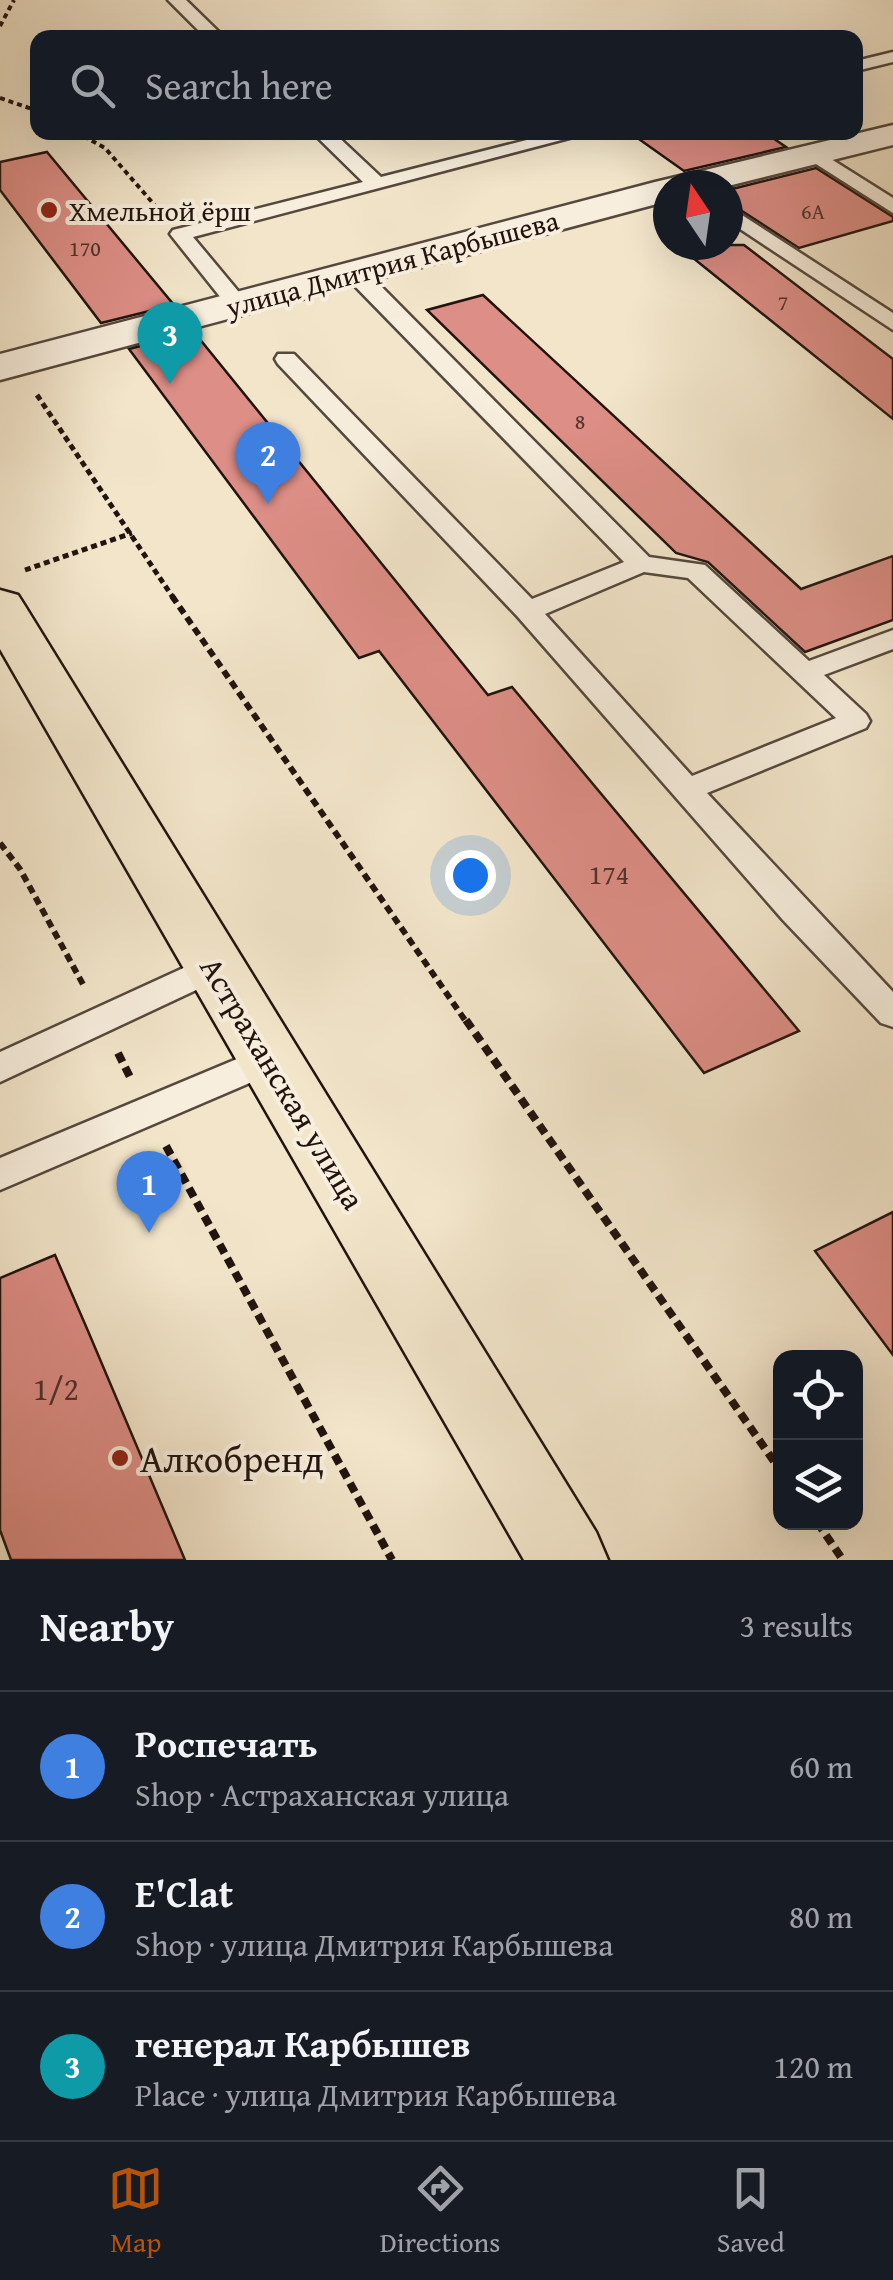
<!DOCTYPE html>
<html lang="en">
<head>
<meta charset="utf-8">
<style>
  :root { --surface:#171b24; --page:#242831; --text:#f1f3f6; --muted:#9ea1a6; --line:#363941; --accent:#b45309 }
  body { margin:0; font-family:"Gentium Book Plus",serif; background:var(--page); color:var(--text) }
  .controls { position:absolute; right:30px; bottom:30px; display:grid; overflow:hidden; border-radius:20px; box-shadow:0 10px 40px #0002 }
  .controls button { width:90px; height:90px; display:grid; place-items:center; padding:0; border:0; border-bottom:2px solid var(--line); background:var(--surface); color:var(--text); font:50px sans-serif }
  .compass { position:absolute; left:653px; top:170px; width:90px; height:90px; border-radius:50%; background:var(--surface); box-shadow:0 10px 40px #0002; rotate:347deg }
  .you { position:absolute; left:470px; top:875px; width:35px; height:35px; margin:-25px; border:8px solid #fff; border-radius:50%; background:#1a73e8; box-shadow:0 0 0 15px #1a73e833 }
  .badge { display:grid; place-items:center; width:65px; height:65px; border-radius:50%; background:var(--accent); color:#fff; font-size:32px; font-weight:700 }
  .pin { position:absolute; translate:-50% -82px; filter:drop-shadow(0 2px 5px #0008) }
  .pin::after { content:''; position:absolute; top:52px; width:35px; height:30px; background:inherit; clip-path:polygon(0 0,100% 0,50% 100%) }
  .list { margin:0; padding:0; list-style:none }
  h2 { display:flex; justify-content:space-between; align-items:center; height:130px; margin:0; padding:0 40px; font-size:42px }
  h2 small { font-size:32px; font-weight:400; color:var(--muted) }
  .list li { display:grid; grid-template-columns:65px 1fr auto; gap:30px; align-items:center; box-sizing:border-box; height:150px; padding:0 40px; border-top:2px solid var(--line) }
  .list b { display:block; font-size:38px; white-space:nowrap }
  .list p { margin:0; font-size:32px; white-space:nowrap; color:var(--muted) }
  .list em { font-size:32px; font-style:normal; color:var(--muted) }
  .icon { flex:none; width:55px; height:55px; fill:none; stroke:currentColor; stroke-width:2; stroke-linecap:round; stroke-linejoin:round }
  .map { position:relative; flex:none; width:893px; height:1560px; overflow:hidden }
  .search { position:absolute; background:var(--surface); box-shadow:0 10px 40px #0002; left:30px; right:30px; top:30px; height:110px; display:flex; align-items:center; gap:25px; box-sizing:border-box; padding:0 35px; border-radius:20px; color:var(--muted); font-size:38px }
  .sheet { height:580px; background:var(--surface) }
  nav { display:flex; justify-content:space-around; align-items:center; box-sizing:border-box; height:140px; border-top:2px solid var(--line); background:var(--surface); font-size:28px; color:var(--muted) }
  nav a { display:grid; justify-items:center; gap:5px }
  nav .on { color:var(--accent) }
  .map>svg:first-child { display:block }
  .building { fill:#dd8e86; stroke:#21140e; stroke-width:2.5 }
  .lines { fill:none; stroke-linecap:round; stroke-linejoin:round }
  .lane-casing { stroke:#55483d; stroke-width:5 }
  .street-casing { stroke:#55483d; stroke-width:5 }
  .primary-casing { stroke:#21140e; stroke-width:5 }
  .path-far3 { stroke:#21140e; stroke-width:4; stroke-dasharray:5 4; stroke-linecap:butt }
  .path-far2 { stroke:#21140e; stroke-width:5; stroke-dasharray:6 4; stroke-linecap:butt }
  .path-far1 { stroke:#21140e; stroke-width:6; stroke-dasharray:8 5; stroke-linecap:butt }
  .path { stroke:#21140e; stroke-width:8; stroke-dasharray:10 6; stroke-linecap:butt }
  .lane { fill:#f7eedd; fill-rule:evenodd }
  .street { fill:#f7eedd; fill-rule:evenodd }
  .primary { fill:#f2e5ca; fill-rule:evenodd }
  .poi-dot { fill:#8f2418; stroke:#f7eedd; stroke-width:4 }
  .labels { text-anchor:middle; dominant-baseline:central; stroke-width:8; stroke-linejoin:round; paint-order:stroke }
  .far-number-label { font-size:22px; fill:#50322c }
  .far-poi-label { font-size:28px; fill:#21140e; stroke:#f7eedd; text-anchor:start }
  .far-street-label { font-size:28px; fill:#21140e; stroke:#f7eedd }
  .number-label { font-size:28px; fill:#50322c }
  .street-label { font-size:32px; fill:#21140e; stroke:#f7eedd }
  .near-number-label { font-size:32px; fill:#50322c }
  .near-poi-label { font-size:38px; fill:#21140e; stroke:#f7eedd; text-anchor:start }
</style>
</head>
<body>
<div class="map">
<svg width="893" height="1560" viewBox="0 0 893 1560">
  <rect width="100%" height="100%" fill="#f2e5ca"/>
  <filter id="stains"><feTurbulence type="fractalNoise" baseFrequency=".002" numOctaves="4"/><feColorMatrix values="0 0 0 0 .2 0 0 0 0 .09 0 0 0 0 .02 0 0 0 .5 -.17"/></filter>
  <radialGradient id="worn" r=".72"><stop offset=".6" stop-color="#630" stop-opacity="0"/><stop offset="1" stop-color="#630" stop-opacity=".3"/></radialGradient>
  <g class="building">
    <polygon points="629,132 764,132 786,147 684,171"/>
    <polygon points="47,152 174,305 101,323 0,190 0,162"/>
    <polygon points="816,168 893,217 893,221 799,248 728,202 728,190"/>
    <polygon points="677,245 744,245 893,359 893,419"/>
    <polygon points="483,295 801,589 893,556 893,620 805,652 708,562 676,553 427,310"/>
    <polygon points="194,332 488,695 512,687 799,1031 704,1073 379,651 359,658 129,349"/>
    <polygon points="893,1212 893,1355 815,1251"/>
    <polygon points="55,1255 88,1331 185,1560 11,1560 0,1530 0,1278"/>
  </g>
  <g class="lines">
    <defs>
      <g id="lane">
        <polygon points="168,0 186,0 225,38 206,38"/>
        <polygon points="893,52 893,62 856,71 856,61"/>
        <polygon points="312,132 333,132 381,177 558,132 592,132 193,237 248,303 237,310 229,308 170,234 173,230 363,182"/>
        <polygon points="812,147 893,198 893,213 805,157 805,149"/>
        <polygon points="728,206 893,313 893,330 728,221"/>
        <path d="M355 267 363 268 649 557 705 565 809 661 893 630V649L824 675 866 714 870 721 866 728 707 793 893 992V1027L881 1023 783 920 518 617 278 364 275 359 278 354H294L532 599 624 562 347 278 344 273 347 268ZM644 572 688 578 836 718 692 776 545 614Z"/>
        <polygon points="214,954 226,958 231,967 226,976 0,1082 0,1052"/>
        <polygon points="268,1046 280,1050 285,1060 280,1070 0,1190 0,1158"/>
      </g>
      <polygon id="street" points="893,125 893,145 728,186 668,185 668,201 0,380 0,354 655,182"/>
      <polygon id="primary" points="0,590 18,595 25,606 596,1532 608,1560 524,1560 0,649"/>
    </defs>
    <use href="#lane" class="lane-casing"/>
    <use href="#street" class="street-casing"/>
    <use href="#primary" class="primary-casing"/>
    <g class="path-far3">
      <polyline points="0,26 14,0"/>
      <polyline points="0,98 38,111"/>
      <polyline points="76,132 105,148 158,209"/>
    </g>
    <g class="path-far2">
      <polyline points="37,395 174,599"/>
      <polyline points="25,570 132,533"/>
    </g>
    <g class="path-far1">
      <polyline points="172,596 467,1023"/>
      <polyline points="0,843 20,869 85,988"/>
    </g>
    <g class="path">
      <polyline points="466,1020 780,1470"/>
      <polyline points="118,1053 130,1077"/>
      <polyline points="166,1146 392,1560"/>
      <polyline points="817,1522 843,1560"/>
    </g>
    <use href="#lane" class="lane"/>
    <use href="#street" class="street"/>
    <use href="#primary" class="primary"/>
  </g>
  <g class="poi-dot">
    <circle cx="49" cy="210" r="10"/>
    <circle cx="120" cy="1458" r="10"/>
  </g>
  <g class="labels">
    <g class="far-number-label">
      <text x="813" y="211">6А</text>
      <text x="85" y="248">170</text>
      <text x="783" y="302">7</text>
      <text x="580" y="421">8</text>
    </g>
    <g class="far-poi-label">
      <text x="69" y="210">Хмельной ёрш</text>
    </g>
    <g class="far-street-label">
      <text transform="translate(392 263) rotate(-15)">улица Дмитрия Карбышева</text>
    </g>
    <g class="number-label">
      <text x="609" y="873">174</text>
    </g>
    <g class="street-label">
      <text transform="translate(283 1083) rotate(59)">Астраханская улица</text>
    </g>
    <g class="near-number-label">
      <text x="56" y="1388">1/2</text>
    </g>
    <g class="near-poi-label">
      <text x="140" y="1458">Алкобренд</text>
    </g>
  </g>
  <rect width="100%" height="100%" filter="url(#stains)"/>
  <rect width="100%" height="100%" fill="url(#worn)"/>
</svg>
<div class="controls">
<button><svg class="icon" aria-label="locate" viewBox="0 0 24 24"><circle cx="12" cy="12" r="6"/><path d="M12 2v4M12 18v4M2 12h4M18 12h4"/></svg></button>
<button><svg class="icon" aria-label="layers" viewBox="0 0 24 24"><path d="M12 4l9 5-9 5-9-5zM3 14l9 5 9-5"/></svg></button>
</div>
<svg class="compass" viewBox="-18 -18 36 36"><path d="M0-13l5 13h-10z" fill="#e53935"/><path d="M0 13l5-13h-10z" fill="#9ea1a6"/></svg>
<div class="you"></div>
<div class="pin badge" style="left:149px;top:1233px;background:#3f7fe0">1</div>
<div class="pin badge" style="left:268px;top:504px;background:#3f7fe0">2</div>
<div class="pin badge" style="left:170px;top:384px;background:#0f9aa8">3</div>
<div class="search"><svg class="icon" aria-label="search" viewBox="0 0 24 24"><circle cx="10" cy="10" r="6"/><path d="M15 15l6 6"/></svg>Search here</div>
</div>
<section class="sheet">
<h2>Nearby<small>3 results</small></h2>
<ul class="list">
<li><span class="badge" style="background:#3f7fe0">1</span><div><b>Роспечать</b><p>Shop · Астраханская улица</p></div><em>60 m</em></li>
<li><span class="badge" style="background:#3f7fe0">2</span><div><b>E'Clat</b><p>Shop · улица Дмитрия Карбышева</p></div><em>80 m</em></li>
<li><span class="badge" style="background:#0f9aa8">3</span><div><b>генерал Карбышев</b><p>Place · улица Дмитрия Карбышева</p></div><em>120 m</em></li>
</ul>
</section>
<nav>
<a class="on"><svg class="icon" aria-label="map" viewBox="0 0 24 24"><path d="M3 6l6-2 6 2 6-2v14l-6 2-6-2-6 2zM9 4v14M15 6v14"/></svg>Map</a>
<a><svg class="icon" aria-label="directions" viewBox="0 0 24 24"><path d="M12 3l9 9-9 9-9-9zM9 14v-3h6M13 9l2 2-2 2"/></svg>Directions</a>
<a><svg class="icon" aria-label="saved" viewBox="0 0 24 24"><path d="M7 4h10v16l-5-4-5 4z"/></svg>Saved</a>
</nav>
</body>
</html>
